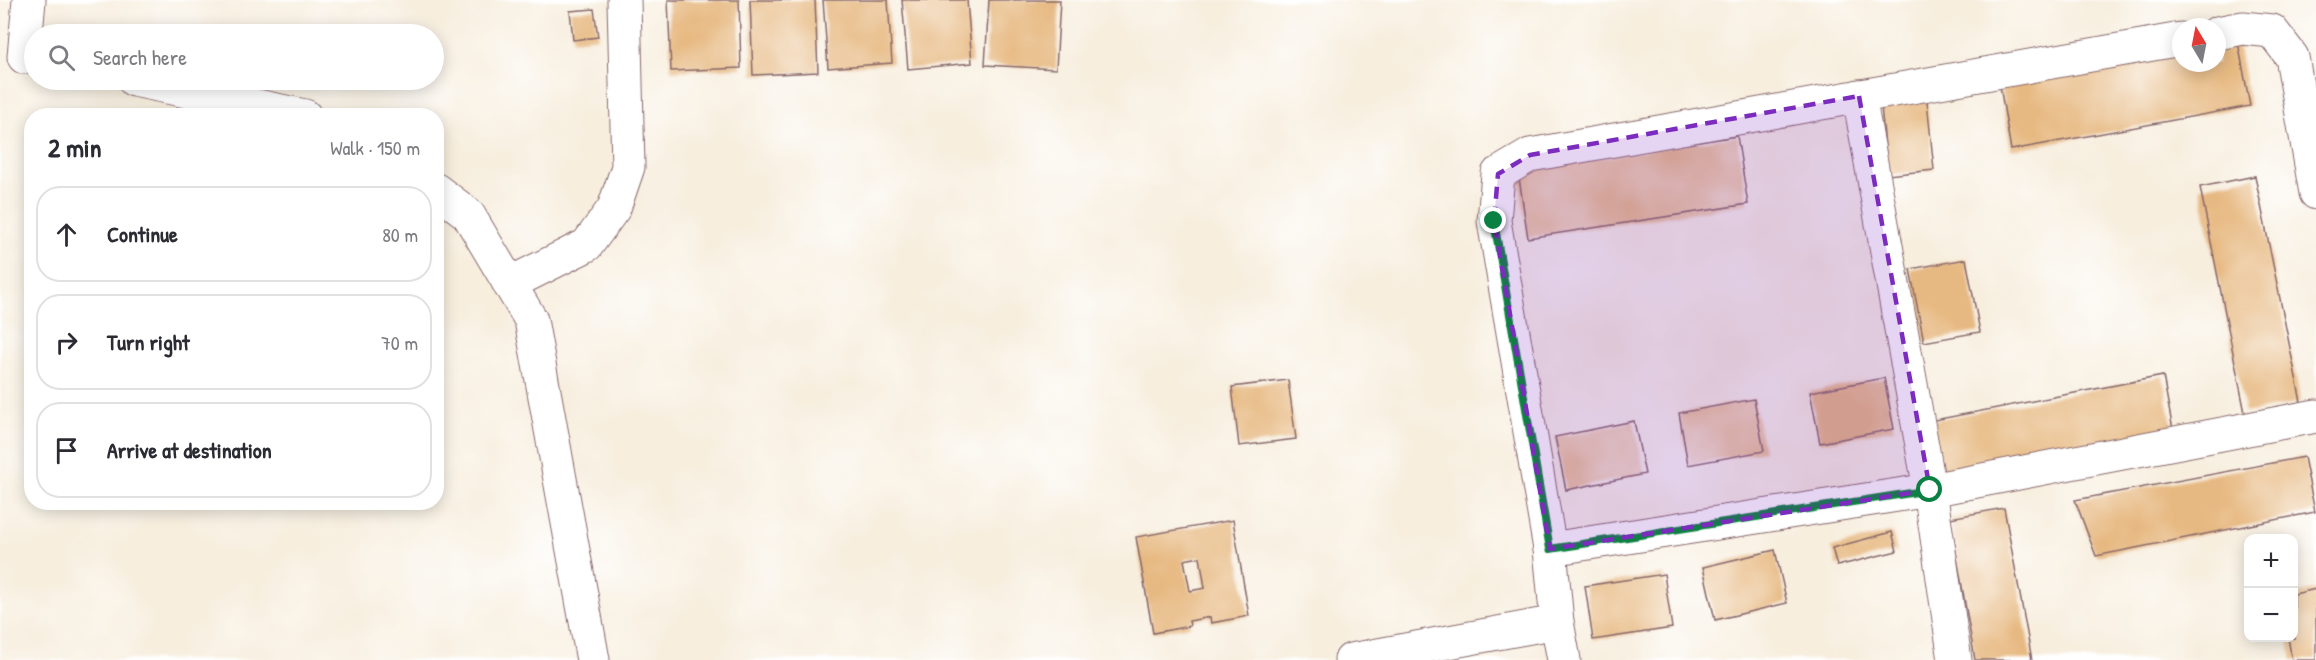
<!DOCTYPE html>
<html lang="en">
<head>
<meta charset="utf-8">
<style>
  :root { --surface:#fff; --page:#f7f7f7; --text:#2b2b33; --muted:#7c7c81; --line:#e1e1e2 }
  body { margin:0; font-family:"Patrick Hand",sans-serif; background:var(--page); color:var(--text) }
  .controls { position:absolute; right:18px; bottom:18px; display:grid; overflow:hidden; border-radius:12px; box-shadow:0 3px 15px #0003 }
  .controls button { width:54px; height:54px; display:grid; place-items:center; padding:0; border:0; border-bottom:2px solid var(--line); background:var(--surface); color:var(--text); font:30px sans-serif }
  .compass { position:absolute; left:2172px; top:18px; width:54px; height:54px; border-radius:50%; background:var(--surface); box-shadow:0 3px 15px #0003; rotate:350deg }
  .stop { position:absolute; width:18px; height:18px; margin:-14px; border:4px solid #0b8043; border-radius:50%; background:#fff }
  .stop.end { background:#0b8043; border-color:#fff; box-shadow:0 2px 6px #0008 }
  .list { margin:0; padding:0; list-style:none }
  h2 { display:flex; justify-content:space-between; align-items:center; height:78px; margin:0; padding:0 24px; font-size:26px }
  h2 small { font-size:20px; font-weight:400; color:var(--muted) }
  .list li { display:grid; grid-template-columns:39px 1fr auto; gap:18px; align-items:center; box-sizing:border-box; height:96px; margin:0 12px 12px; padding:0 12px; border:2px solid var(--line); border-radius:24px }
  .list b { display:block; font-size:22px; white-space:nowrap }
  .list em { font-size:20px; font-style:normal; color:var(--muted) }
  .icon { flex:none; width:33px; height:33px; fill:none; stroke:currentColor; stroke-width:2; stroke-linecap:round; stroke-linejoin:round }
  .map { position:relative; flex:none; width:2316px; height:660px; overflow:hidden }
  .search { position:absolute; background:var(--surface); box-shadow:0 3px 15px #0003; left:24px; top:24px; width:420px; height:66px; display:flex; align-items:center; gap:15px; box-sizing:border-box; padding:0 21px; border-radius:33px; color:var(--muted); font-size:22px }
  .panel { position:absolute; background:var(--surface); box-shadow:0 3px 15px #0003; left:24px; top:108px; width:420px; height:402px; border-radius:24px }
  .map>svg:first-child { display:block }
  .building { fill:#e7b982; fill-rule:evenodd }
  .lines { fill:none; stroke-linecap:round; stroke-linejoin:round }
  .minor-casing { stroke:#87676a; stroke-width:35 }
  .minor { stroke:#fff; stroke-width:33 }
  .route { stroke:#0b8043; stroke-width:8 }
  .marked { fill:#7b2cbf; fill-opacity:0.2; stroke:#7b2cbf; stroke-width:4.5; stroke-dasharray:12 8; stroke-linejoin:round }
</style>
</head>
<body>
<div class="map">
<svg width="2316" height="660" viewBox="0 0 2316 660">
  <rect width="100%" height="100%" fill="#fff"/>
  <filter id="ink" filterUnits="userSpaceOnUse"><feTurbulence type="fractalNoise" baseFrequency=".0167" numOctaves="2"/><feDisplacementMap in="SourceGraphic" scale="12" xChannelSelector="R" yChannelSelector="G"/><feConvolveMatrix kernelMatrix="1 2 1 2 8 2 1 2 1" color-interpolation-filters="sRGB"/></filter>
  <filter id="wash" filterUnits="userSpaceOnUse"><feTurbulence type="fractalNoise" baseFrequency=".008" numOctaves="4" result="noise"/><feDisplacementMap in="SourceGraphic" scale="24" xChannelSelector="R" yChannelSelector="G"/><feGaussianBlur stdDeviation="1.35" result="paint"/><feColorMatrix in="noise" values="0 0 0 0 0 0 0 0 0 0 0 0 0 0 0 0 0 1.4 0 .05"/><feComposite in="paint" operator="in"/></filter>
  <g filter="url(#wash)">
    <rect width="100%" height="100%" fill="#f7eede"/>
    <g id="blocks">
      <g class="building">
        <polygon points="668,0 739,0 741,68 671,71"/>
        <polygon points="750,0 815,0 818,72 753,75"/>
        <polygon points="823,0 888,0 892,63 828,68"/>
        <polygon points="902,0 967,0 972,63 908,69"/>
        <polygon points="989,0 1060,0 1056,69 985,65"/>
        <polygon points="594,9 598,37 573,40 570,11"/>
        <polygon points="2238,42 2250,106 2011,150 2000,86 2181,53 2181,63 2217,63 2217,46"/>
        <polygon points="1927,101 1934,170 1888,175 1881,106"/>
        <polygon points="1737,136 1748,204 1528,238 1518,171"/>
        <polygon points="2255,176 2301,402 2245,413 2200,187"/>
        <polygon points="1966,259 1980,332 1924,342 1910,269"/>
        <polygon points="2163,376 2173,430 1940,474 1929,421"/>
        <polygon points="1884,378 1894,429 1820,443 1810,392"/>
        <polygon points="1288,380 1296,439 1239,446 1232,387"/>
        <polygon points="1754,399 1764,451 1688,465 1679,413"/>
        <polygon points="1634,421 1645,474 1566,490 1555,437"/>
        <polygon points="2304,457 2315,512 2096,556 2075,500"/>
        <polygon points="2004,508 2032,660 1975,660 1950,518"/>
        <path d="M1233 520 1249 616 1211 623 1210 617 1189 621 1190 626 1153 633 1136 537ZM1200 557 1205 588 1190 591 1184 560Z"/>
        <polygon points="1892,532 1897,551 1837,566 1832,548"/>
        <polygon points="1775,550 1787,603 1715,620 1703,567"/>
        <polygon points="1664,574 1672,628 1593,640 1585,586"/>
        <polygon points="2316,589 2316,660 2292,660 2288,638 2294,638 2294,594"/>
      </g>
    </g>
  </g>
  <g filter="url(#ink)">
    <use href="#blocks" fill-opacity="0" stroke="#87676a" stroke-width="1.5"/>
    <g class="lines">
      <defs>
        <g id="minor">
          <polyline points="2217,33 2243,28 2272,31 2292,57 2316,193"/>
          <polyline points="24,57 29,0"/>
          <polyline points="134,80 305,116"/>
          <polyline points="1859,96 1930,490 1955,660"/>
          <polyline points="436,190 468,214 531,320 593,660"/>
          <polyline points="509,284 587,245 614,208 628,167 624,0"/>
          <polyline points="1550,549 1930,490 2316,416"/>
          <polyline points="1351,660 1557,622"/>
          <polyline points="1564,660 1557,622 1550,549 1494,221 1498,174 1530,155 2181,39"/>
        </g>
      </defs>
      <use href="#minor" class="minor-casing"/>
      <use href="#minor" class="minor"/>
    </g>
  </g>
  <g class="lines" filter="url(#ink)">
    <polyline class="route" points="1494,221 1550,549 1930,490"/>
  </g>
  <path class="marked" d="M1859 96 1930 490 1550 549 1494 221 1498 174 1530 155Z"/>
</svg>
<div class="controls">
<button>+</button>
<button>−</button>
</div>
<svg class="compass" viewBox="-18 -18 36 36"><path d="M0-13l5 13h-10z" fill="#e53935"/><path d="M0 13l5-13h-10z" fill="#7c7c81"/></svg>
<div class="stop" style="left:1930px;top:490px"></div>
<div class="stop end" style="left:1494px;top:221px"></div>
<div class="search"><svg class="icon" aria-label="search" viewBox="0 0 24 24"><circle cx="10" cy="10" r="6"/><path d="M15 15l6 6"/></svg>Search here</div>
<section class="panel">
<h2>2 min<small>Walk · 150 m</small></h2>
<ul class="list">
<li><svg class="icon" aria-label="ahead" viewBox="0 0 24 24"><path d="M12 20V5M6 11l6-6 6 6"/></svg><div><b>Continue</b></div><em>80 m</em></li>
<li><svg class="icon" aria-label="right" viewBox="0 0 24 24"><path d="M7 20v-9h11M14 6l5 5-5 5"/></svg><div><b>Turn right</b></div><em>70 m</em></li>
<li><svg class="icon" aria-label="arrive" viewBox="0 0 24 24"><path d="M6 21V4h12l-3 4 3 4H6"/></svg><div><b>Arrive at destination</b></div></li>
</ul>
</section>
</div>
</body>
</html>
